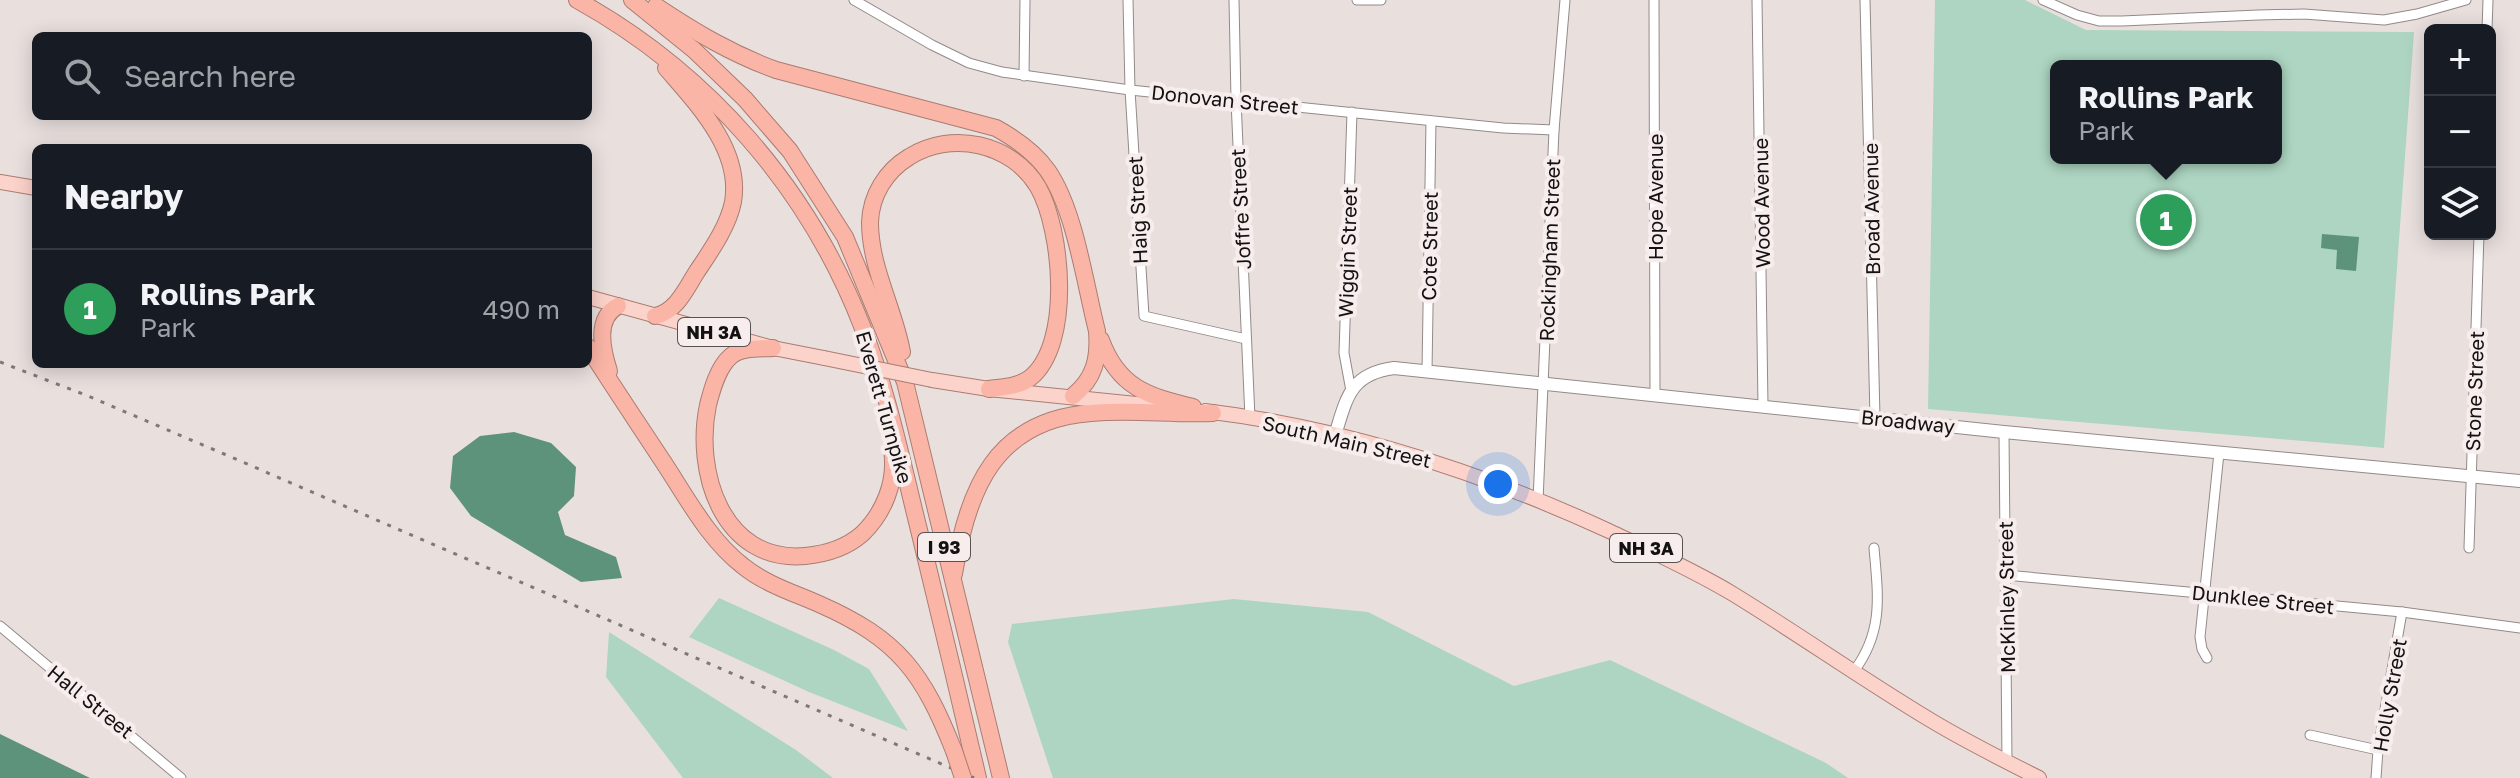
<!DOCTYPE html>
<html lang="en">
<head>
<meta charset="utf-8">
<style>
  :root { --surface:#171b24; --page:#20242c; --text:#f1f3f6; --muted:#9ea1a6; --line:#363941; --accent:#0f766e }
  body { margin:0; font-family:"Golos Text",sans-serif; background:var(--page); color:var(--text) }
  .controls { position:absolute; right:24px; top:24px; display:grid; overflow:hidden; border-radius:12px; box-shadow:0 4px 20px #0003 }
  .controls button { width:72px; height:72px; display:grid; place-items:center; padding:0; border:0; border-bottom:2px solid var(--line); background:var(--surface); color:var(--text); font:40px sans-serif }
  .you { position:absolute; left:1498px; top:484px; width:28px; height:28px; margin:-20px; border:6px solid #fff; border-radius:50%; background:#1a73e8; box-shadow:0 0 0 12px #1a73e833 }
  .badge { display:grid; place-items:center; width:52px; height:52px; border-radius:50%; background:var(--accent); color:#fff; font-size:26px; font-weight:700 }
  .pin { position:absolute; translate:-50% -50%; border:4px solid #fff; box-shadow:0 2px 8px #0006 }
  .popup { position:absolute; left:2050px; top:60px; width:232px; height:104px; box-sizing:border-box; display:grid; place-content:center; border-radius:12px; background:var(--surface); filter:drop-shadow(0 2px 6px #0005); font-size:26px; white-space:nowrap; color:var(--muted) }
  .popup b { font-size:30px; color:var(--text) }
  .popup::after { content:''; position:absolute; left:50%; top:100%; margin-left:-16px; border:16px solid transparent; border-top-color:var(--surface) }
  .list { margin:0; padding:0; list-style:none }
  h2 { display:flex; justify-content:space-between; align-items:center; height:104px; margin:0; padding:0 32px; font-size:34px }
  h2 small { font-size:26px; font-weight:400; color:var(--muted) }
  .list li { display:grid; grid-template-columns:52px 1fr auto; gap:24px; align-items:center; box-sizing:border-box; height:120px; padding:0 32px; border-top:2px solid var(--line) }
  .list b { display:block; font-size:30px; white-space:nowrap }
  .list p { margin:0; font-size:26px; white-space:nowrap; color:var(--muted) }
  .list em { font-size:26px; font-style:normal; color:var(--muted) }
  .icon { flex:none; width:44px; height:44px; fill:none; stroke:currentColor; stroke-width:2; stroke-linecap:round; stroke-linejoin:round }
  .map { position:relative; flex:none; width:2520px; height:778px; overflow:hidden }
  .search { position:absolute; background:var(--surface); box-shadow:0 4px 20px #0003; left:32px; top:32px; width:560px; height:88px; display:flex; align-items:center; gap:20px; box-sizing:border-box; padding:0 28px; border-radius:12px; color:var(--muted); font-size:30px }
  .panel { position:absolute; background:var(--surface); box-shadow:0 4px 20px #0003; left:32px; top:144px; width:560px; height:224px; border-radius:12px }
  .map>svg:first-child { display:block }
  .green { fill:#add5c1; fill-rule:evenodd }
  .water { fill:#5d937a }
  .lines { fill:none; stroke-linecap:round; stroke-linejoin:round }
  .street-casing { stroke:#928a89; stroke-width:11 }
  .secondary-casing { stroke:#928a89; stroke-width:14 }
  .primary-casing { stroke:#aa7c72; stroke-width:16 }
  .highway-casing { stroke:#aa7c72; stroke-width:18 }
  .street { stroke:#fff; stroke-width:9 }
  .secondary { stroke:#fff; stroke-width:12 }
  .primary { stroke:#fcd3ca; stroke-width:14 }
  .highway { stroke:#fab5a7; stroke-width:16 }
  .rail { stroke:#7e7877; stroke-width:3; stroke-dasharray:4 8; stroke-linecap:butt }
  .primary-bridge-casing { stroke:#aa7c72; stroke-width:16; stroke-linecap:butt }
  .highway-bridge-casing { stroke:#aa7c72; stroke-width:18; stroke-linecap:butt }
  .primary-bridge { stroke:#fcd3ca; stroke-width:14 }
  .highway-bridge { stroke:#fab5a7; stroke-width:16 }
  .labels { text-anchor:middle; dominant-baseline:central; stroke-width:8; stroke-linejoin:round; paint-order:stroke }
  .shield { fill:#f6edec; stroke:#585353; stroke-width:2 }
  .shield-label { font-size:18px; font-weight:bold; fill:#141111 }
  .street-label { font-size:20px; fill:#141111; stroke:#f6edec }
</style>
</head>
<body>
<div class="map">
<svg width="2520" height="778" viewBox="0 0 2520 778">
  <rect width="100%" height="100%" fill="#e9e0de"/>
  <g class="green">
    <path d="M1935 0H2025L2086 30 2414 32 2384 448 1928 409ZM2056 66H2276V158H2056Z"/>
    <polygon points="719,598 834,650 869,669 908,731 809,692 689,637"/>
    <polygon points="1234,599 1368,612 1514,686 1610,660 1826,763 1848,778 1053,778 1008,642 1012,624"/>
    <polygon points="609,632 796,750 833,778 683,778 606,677"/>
  </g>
  <g class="water">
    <polygon points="2322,234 2359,237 2356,271 2336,269 2337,250 2321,248"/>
    <polygon points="514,432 551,443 576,467 574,496 558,512 565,535 616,557 622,578 581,582 471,516 450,488 453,456 480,436"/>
    <polygon points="0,734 90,778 0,778"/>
  </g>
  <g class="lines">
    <defs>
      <g id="street">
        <polyline points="854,0 932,45 969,63 1002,72 1130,90 1503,128 1554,130"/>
        <polyline points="1128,0 1130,90 1144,316 1246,339"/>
        <polyline points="1234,0 1236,100 1250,418"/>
        <polyline points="1357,0 1381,0"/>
        <polyline points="1654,0 1655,395"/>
        <polyline points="1757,0 1763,406"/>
        <polyline points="1865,0 1875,418"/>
        <polyline points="2043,0 2077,15 2099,21 2122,21 2258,15 2304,14 2384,20 2417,14 2466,0"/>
        <polyline points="2487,30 2488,0"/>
        <polyline points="1024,76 1025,0"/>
        <polyline points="1427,371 1431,121"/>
        <polyline points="1351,391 1344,353 1352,112"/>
        <polyline points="2004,432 2007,761"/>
        <polyline points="1538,501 1554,130 1565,0"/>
        <polyline points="2469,548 2479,234"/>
        <polyline points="2006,575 2402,612 2520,628"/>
        <polyline points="0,626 181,778"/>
        <polyline points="2207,658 2202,649 2200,637 2219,453"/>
        <path d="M1854 671C1884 631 1878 595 1874 548"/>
        <polyline points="2310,735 2378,750"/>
        <polyline points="2376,778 2378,750 2402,612"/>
      </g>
      <path id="secondary" d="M1335 435C1347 397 1350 374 1394 368L2004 432 2520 481"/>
      <g id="primary">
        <polyline points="0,182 36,188"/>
        <polyline points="588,297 773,348 824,358"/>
        <polyline points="932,380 989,389 1156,406"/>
        <path d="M1205 411C1346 428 1481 472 1609 531 1651 551 1693 570 1733 594 1800 635 1865 681 1932 721 1967 742 2003 760 2039 778"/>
      </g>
      <g id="highway">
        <path d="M577 0C707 72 808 187 862 326 888 392 902 462 919 530 939 613 959 695 978 778"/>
        <polyline points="632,0 694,50 745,99 790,151 845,237 905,382 1001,778"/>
        <path d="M656 6C695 32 732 54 776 70L996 128C1016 139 1035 152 1048 171 1075 210 1085 284 1097 331 1099 358 1095 378 1073 396"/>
        <path d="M655 316C676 312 686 289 696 273 710 252 728 227 733 202 742 150 697 104 666 68"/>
        <path d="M1101 340C1118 387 1147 396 1193 407"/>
        <path d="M588 347C612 385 637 422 662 460 686 496 708 539 743 566 765 584 794 593 819 604 899 639 923 673 954 751"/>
        <path d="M773 348C760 349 742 347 731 356 718 367 712 389 708 405 694 471 722 563 805 556 826 554 846 548 862 534 884 513 897 481 892 450"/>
        <path d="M902 352C894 308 870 268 870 222 871 195 886 171 909 157 951 130 1012 143 1038 187 1062 229 1073 344 1030 378 1018 387 1003 387 989 389"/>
        <path d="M609 371C602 349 595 318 618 306"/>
        <path d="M954 574C967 490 995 420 1091 413 1132 409 1173 415 1213 413"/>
      </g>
    </defs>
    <use href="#street" class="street-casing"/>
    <use href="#secondary" class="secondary-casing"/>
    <use href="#primary" class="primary-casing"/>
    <use href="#highway" class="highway-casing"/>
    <use href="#street" class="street"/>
    <use href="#secondary" class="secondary"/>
    <use href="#primary" class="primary"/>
    <use href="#highway" class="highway"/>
    <polyline class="rail" points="0,362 88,396 224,454 974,778"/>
    <defs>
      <polyline id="primary-bridge" points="824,358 932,380"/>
      <polyline id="highway-bridge" points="954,751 963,778"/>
    </defs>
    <use href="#primary-bridge" class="primary-bridge-casing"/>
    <use href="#highway-bridge" class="highway-bridge-casing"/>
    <use href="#primary-bridge" class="primary-bridge"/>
    <use href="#highway-bridge" class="highway-bridge"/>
  </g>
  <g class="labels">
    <g class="shield">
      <rect x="678" y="318" width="72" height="28" rx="6"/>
      <rect x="918" y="533" width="52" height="28" rx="6"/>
      <rect x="1610" y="534" width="72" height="28" rx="6"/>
    </g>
    <g class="shield-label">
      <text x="714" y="332">NH 3A</text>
      <text x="944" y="547">I 93</text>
      <text x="1646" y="548">NH 3A</text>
    </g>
    <g class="street-label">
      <text transform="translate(1225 99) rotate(6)">Donovan Street</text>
      <text transform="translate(1655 197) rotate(-90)">Hope Avenue</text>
      <text transform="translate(1761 203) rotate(-91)">Wood Avenue</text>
      <text transform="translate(1240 209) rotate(-93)">Joffre Street</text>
      <text transform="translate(1871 209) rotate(-91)">Broad Avenue</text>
      <text transform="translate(1137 210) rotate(-93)">Haig Street</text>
      <text transform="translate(1429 246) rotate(-89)">Cote Street</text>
      <text transform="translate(1549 250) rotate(-88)">Rockingham Street</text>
      <text transform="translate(1347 252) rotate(-88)">Wiggin Street</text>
      <text transform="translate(2474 391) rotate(-88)">Stone Street</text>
      <text transform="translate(885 407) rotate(74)">Everett Turnpike</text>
      <text transform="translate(1908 421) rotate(6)">Broadway</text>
      <text transform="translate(1347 441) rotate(13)">South Main Street</text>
      <text transform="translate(2006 597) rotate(-91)">McKinley Street</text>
      <text transform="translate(2263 599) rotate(6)">Dunklee Street</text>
      <text transform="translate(2389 695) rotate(-80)">Holly Street</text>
      <text transform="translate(91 701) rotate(39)">Hall Street</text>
    </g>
  </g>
</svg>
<div class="controls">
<button>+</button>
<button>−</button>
<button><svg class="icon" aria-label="layers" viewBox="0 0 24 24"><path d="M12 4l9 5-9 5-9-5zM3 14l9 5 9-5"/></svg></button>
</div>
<div class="you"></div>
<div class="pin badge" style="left:2166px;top:220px;background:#2e9e5b">1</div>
<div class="popup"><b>Rollins Park</b>Park</div>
<div class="search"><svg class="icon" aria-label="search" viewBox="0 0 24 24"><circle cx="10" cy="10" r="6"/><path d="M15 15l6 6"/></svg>Search here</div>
<section class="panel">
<h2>Nearby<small></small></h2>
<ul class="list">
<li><span class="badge" style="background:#2e9e5b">1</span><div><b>Rollins Park</b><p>Park</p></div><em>490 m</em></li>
</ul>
</section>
</div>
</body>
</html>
